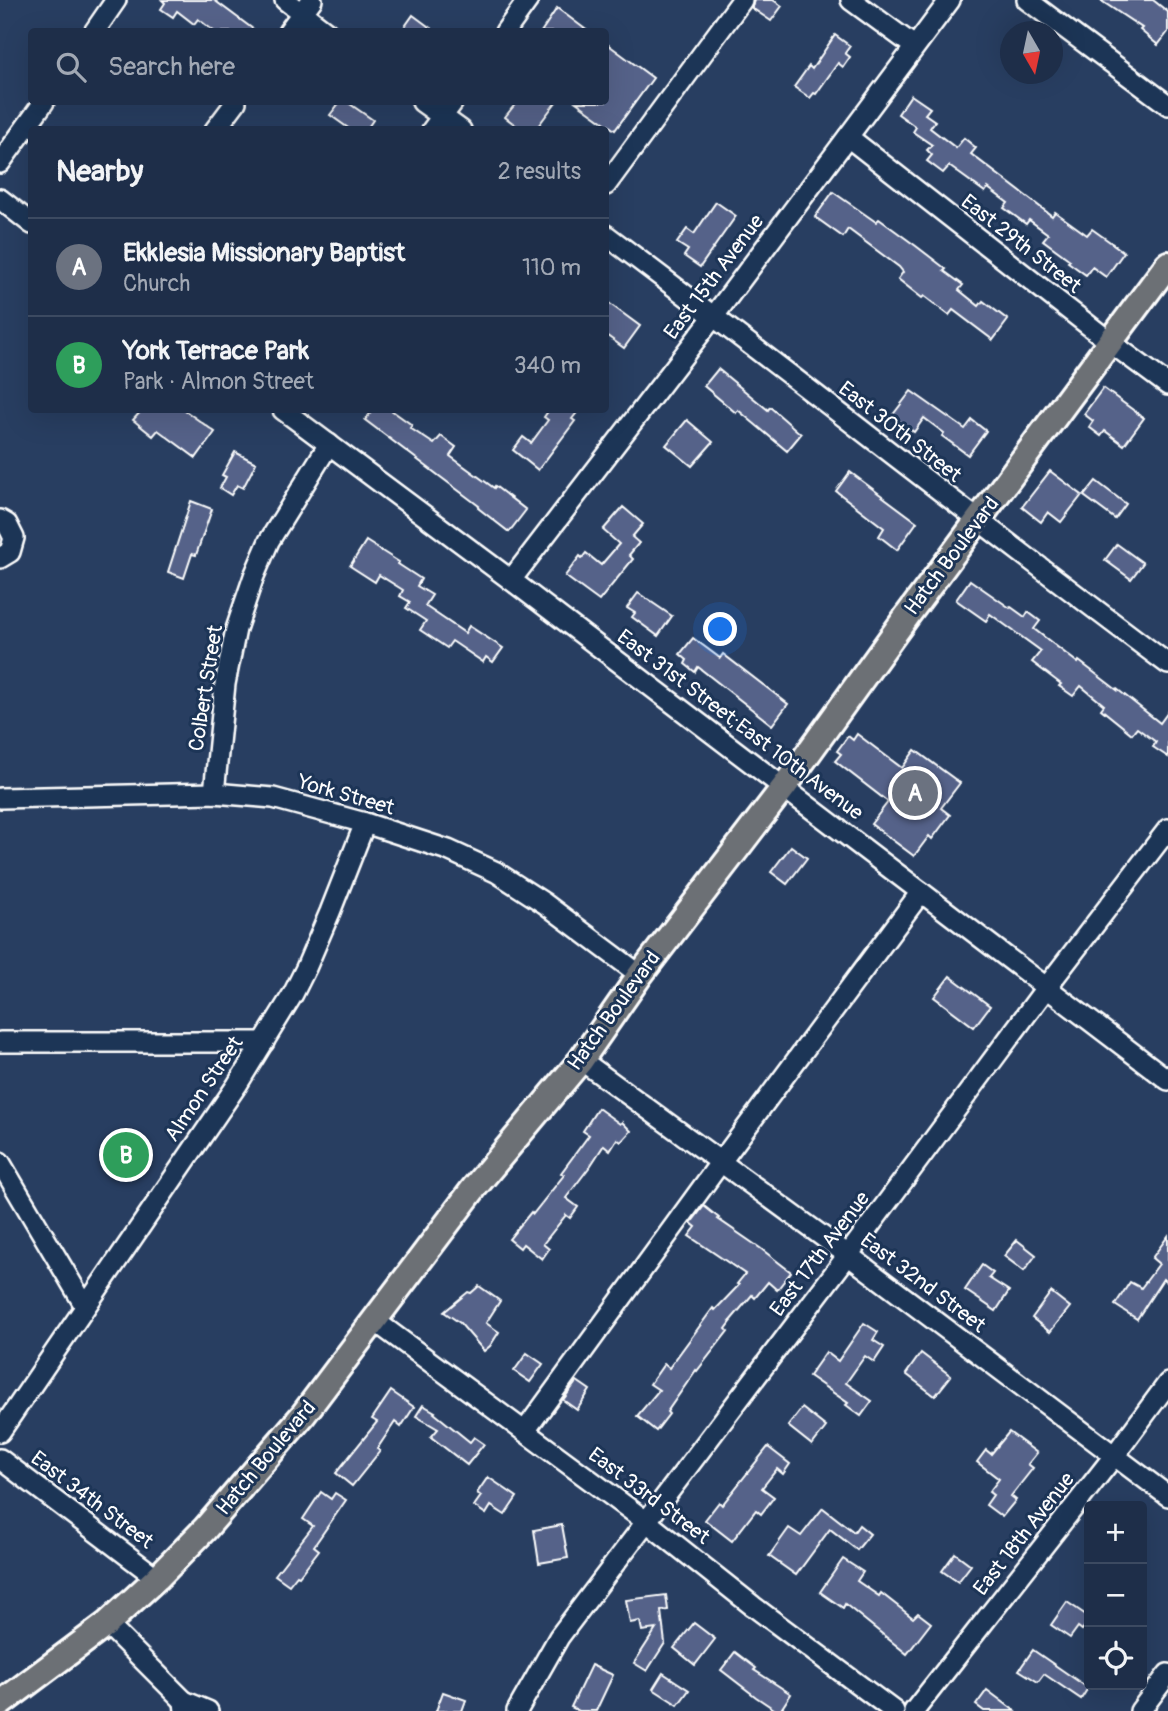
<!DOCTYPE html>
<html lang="en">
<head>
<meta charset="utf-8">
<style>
  :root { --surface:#1e2e49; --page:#2b3a53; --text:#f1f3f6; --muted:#a1a8b4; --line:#3c4a61; --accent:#1a73e8 }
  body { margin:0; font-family:Pangolin,sans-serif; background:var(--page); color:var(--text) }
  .controls { position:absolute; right:21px; bottom:21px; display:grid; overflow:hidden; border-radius:7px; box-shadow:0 7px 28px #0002 }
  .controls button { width:63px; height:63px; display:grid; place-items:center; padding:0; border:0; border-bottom:2px solid var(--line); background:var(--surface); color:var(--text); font:35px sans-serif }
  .compass { position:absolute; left:1000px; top:21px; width:63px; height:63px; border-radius:50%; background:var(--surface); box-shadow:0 7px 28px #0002; rotate:171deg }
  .you { position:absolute; left:721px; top:630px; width:24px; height:24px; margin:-18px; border:5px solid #fff; border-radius:50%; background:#1a73e8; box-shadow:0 0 0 10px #1a73e833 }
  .badge { display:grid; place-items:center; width:46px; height:46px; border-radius:50%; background:var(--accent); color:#fff; font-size:23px; font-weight:700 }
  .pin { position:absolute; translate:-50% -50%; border:4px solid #fff; box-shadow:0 2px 7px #0006 }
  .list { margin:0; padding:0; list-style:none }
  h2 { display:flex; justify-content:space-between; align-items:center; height:91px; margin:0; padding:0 28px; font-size:30px }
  h2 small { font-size:23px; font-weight:400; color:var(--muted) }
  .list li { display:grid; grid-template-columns:46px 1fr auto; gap:21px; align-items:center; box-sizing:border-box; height:98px; padding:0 28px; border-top:2px solid var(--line) }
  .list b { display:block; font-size:26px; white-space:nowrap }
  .list p { margin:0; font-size:23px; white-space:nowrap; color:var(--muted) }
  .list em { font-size:23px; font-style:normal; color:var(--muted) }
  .icon { flex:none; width:38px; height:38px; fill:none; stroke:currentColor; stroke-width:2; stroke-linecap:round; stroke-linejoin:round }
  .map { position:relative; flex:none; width:1168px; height:1711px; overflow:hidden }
  .search { position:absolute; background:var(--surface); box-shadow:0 7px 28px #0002; left:28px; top:28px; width:581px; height:77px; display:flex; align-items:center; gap:18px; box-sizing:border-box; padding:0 24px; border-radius:7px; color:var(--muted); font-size:26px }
  .panel { position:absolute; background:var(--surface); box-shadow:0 7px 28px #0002; left:28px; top:126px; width:581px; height:287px; border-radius:7px }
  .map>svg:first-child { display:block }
  .building { fill:#546289; stroke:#fff; stroke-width:2 }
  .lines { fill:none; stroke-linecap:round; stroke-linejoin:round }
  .minor-casing { stroke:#fff; stroke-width:24 }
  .major-casing { stroke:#fff; stroke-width:30 }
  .minor { stroke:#1d3557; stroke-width:19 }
  .major { stroke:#6c6f75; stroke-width:24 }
  .labels { text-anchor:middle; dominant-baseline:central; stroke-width:6; stroke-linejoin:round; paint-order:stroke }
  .street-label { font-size:21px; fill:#fff; stroke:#1d3557 }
</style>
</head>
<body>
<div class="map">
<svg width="1168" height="1711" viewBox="0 0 1168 1711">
  <rect width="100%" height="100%" fill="#283e61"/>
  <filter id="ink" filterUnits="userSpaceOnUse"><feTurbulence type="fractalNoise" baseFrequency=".0143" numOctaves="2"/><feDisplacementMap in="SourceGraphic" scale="14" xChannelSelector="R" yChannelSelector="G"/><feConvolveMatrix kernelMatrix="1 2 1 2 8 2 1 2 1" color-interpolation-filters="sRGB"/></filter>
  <g filter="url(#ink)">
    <g class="building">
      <polygon points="162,0 214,0 257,32 215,32 198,19 194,24 177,11 173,17 161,9 165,3"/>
      <polygon points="754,0 773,0 782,6 771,21 752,8"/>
      <polygon points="1100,0 1153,0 1168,12 1168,32 1158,45 1140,30 1142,28"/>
      <polygon points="557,8 589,32 541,32"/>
      <polygon points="413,15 436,32 401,32"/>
      <polygon points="835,35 850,46 845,53 850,57 843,67 838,63 816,94 814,93 810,98 794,87 809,66 812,69"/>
      <polygon points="606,43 653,78 615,130 576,102 606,102"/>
      <polygon points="911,95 930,108 925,114 935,121 930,128 956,148 964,138 976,148 971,154 1052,216 1055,212 1087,235 1092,229 1124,252 1106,277 1092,267 1086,275 1068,262 1070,260 1043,240 1048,234 1029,220 1026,224 1004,208 1008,203 988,188 985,192 949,166 943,173 927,161 932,155 927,150 932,145 913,132 916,127 898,114"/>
      <polygon points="340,102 347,102 373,120 366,130 351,130 330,115"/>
      <polygon points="517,102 556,102 535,130 522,130 505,117"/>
      <polygon points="833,192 876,222 879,219 916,246 946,269 944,271 963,285 959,290 979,306 983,301 1008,320 993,340 953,310 949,315 924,296 922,298 898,279 903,272 899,267 848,229 843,237 815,217"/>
      <polygon points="716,202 736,216 700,267 684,256 688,250 677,243 687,229 694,234"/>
      <polygon points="606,301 640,326 624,348 606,335"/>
      <polygon points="718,369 768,410 770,407 801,434 787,451 738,410 736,413 704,386"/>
      <polygon points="1103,388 1144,418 1124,445 1105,431 1101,436 1089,427 1093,421 1084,414"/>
      <polygon points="911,391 965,429 972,420 986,431 968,455 942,436 944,433 924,418 914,432 892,416"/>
      <polygon points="142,410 184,410 215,432 196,458 158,430 153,436 133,420"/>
      <polygon points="373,410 391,410 412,425 410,428 434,444 441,436 456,447 450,456 494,488 495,486 526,510 509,532 478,508 479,506 365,420"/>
      <polygon points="549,410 579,410 572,419 575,421 538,470 513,450 523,437 531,443 548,420 544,417"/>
      <polygon points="687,420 713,442 692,466 666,445"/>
      <polygon points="235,452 256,463 243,488 237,485 231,495 220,488 226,477 222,475"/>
      <polygon points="1050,471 1082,495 1061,522 1048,512 1041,522 1022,507"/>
      <polygon points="850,472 917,522 897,550 879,536 884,528 836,491"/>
      <polygon points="1096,481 1126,504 1115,519 1084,496"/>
      <polygon points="191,501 212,509 196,555 192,554 184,578 168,572"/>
      <polygon points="623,507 643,524 632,537 639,543 629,555 633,559 599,601 565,576 580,556 582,558 586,553 601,565 619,544 603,530"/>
      <polygon points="366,541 399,562 398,564 421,579 417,586 432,595 425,606 465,633 469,626 503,648 493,662 486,657 483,662 452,641 447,648 420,630 426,621 406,608 410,602 400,596 403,590 379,575 375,582 350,566"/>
      <polygon points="1117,544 1143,563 1131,579 1105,560"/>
      <polygon points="970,580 1010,608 1011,607 1025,617 1028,612 1040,621 1034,629 1078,663 1079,661 1117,690 1117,689 1160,723 1168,712 1168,757 1153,747 1156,742 1137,728 1132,734 1101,709 1104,705 1081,686 1073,696 1059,686 1061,684 1032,662 1041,651 990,614 986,621 956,600"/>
      <polygon points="638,593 672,616 658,636 632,617 635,613 627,608"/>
      <polygon points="693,638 720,658 723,654 788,704 772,725 698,667 695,672 685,664 687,660 680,654"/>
      <polygon points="857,734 902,768 915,750 960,783 941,808 950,815 932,839 929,836 914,856 871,824 888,802 835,761 841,754 837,751 848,736 853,740"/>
      <polygon points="791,846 807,858 787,884 771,872"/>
      <polygon points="950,976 990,1006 974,1027 934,997"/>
      <polygon points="598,1108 620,1124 622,1122 631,1131 621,1142 617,1139 610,1150 604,1145 591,1165 566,1198 578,1207 570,1218 566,1215 543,1244 549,1249 542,1259 523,1244 520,1248 509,1239 531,1212 533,1214 564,1175 561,1173 589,1135 583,1131"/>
      <polygon points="704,1206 719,1218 718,1219 760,1248 791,1272 777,1290 768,1282 755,1298 752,1295 730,1321 731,1322 726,1329 728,1331 697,1371 696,1370 667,1412 669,1414 656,1431 637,1416 659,1390 650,1384 664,1364 669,1368 713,1308 715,1310 739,1285 737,1284 745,1274 689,1236 696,1227 691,1223"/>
      <polygon points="1168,1236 1168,1283 1163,1279 1137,1319 1115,1305 1130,1282 1141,1288 1159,1264 1152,1258"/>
      <polygon points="1017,1240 1036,1255 1024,1271 1004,1256"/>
      <polygon points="982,1265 993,1273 989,1278 1009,1291 996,1311 965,1290"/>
      <polygon points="479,1286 500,1301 486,1323 499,1332 490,1346 484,1351 460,1323 444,1312 468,1292 471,1293"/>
      <polygon points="1051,1292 1070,1307 1050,1332 1032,1318"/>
      <polygon points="864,1323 878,1332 873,1340 884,1347 874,1362 865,1356 846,1383 872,1401 861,1416 846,1405 848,1403 809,1376 826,1352 838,1361"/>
      <polygon points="527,1353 543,1364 530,1382 514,1371"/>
      <polygon points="921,1353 951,1376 935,1396 906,1374"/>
      <polygon points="577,1381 590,1390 577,1410 563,1400"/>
      <polygon points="391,1391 414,1407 401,1427 395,1422 377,1449 380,1451 352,1486 336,1473 377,1422 372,1419"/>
      <polygon points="423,1405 435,1412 434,1413 470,1442 474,1437 484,1444 467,1465 431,1437 438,1429 416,1416"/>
      <polygon points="802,1408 826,1427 812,1445 788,1426"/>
      <polygon points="1009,1432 1037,1453 1028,1464 1033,1468 1011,1496 1016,1500 1002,1517 986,1505 993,1495 989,1492 999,1479 977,1462 986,1450 991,1454"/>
      <polygon points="768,1447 790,1464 783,1474 777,1469 762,1488 774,1497 761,1514 756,1510 732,1541 705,1520 719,1502 722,1505"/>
      <polygon points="488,1477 517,1497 505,1515 491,1506 486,1514 474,1506 481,1496 477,1493"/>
      <polygon points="321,1492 331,1499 335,1493 346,1500 314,1546 319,1550 299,1576 297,1575 289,1585 275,1575 313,1526 303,1519"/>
      <polygon points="823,1508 854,1532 859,1525 870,1534 857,1550 830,1529 796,1575 769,1556 789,1528 801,1536"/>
      <polygon points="562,1525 568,1558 539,1563 534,1530"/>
      <polygon points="955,1553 971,1565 958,1582 942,1571"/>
      <polygon points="843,1559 863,1572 857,1581 879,1596 881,1593 913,1618 918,1613 931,1623 907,1654 845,1604 843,1608 820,1592"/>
      <polygon points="666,1595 668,1610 661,1611 665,1643 647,1671 634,1663 656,1629 642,1631 640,1621 630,1623 626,1600"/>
      <polygon points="1067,1602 1089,1617 1089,1621 1082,1630 1078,1627 1070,1638 1051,1625"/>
      <polygon points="694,1623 715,1639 695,1665 674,1648"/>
      <polygon points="1033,1650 1088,1688 1081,1699 1044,1674 1038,1682 1019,1670"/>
      <polygon points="735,1652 756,1668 754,1670 791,1694 780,1711 777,1711 756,1697 721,1670"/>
      <polygon points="591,1665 613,1675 596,1711 579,1711 571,1707"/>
      <polygon points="663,1673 689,1690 678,1705 653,1689"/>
      <polygon points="987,1690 1015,1711 984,1711 976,1705"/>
      <polygon points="443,1692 466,1700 462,1711 436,1711"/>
    </g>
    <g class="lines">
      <defs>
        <g id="minor">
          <polyline points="285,0 327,32"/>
          <polyline points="851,0 914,46"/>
          <polyline points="1027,0 1168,105"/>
          <polyline points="94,32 116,0"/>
          <polyline points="288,32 312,0"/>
          <polyline points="505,32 528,0"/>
          <polyline points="422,102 461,130"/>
          <polyline points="215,130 236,102"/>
          <polyline points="432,130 453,102"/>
          <polyline points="848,137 1110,342 1168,385"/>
          <polyline points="0,163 44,102"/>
          <polyline points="606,185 742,0"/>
          <polyline points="0,199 32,224"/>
          <path d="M606 235C794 376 979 523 1168 664"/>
          <polyline points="283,410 511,580 1168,1080"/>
          <polyline points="0,520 7,524 14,538 10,552 0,558"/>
          <polyline points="511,580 714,316 950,0"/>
          <polyline points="214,793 225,684 236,629 254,576 269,541 329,444"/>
          <polyline points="0,798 214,793 273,798 365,823 448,850 496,872 544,903 640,975"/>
          <polyline points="0,1042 264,1042"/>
          <polyline points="581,1060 848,1255 1168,1496"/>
          <polyline points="0,1162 85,1306"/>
          <polyline points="375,1321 647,1522 753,1606 894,1711"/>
          <polyline points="525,1431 720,1163 921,892"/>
          <polyline points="0,1432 237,1085 293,994 306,968 330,912 365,823"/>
          <polyline points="0,1459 157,1578"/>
          <polyline points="107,1624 184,1701"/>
          <polyline points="185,1711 184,1701 208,1711"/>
          <polyline points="517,1711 559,1637 848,1255 1046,988 1168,829"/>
          <polyline points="914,1711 1114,1456 1168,1383"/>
          <polyline points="1140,1711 1168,1674"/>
        </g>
        <polyline id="major" points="0,1704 107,1624 157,1578 205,1529 303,1415 474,1188 581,1060 640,975 784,787 907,616 1168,264"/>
      </defs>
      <use href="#minor" class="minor-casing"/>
      <use href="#major" class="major-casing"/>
      <use href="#minor" class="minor"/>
      <use href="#major" class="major"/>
    </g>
  </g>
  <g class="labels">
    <g class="street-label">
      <text transform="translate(1021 244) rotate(38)">East 29th Street</text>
      <text transform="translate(714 277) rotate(-53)">East 15th Avenue</text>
      <text transform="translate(900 432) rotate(38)">East 30th Street</text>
      <text transform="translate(952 556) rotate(-53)">Hatch Boulevard</text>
      <text transform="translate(206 688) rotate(-81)">Colbert Street</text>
      <text transform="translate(740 725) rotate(37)">East 31st Street;East 10th Avenue</text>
      <text transform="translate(346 795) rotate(16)">York Street</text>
      <text transform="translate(614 1011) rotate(-54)">Hatch Boulevard</text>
      <text transform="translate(204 1089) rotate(-56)">Almon Street</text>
      <text transform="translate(820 1254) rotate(-53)">East 17th Avenue</text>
      <text transform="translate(923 1283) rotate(37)">East 32nd Street</text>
      <text transform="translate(266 1458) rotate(-50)">Hatch Boulevard</text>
      <text transform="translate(649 1496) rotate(37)">East 33rd Street</text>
      <text transform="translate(92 1500) rotate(37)">East 34th Street</text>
      <text transform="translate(1024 1534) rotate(-52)">East 18th Avenue</text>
    </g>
  </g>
</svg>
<div class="controls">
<button>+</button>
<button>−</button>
<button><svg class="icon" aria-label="locate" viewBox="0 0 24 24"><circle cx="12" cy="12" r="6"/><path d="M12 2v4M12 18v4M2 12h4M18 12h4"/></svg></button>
</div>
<svg class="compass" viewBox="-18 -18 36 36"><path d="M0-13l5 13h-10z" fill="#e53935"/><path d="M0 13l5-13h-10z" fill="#a1a8b4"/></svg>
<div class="you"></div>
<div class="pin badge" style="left:915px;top:793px;background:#6b7280">A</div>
<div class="pin badge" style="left:126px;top:1155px;background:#2e9e5b">B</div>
<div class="search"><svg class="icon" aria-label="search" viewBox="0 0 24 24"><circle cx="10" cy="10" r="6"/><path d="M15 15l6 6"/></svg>Search here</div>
<section class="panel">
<h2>Nearby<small>2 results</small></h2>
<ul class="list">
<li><span class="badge" style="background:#6b7280">A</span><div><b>Ekklesia Missionary Baptist</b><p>Church</p></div><em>110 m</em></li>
<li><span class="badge" style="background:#2e9e5b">B</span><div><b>York Terrace Park</b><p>Park · Almon Street</p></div><em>340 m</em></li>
</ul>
</section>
</div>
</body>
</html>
